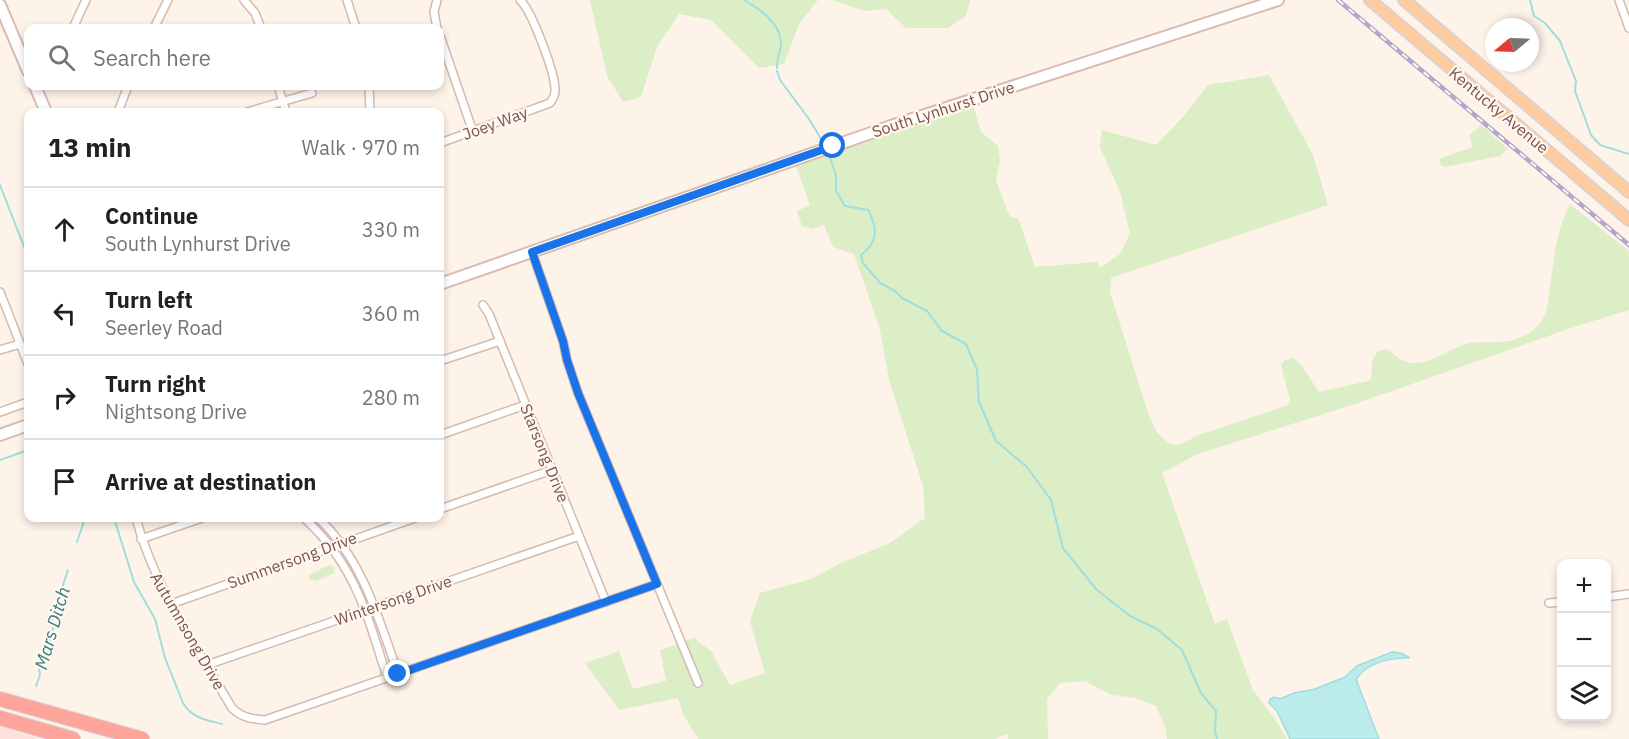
<!DOCTYPE html>
<html lang="en">
<head>
<meta charset="utf-8">
<style>
  :root { --surface:#fff; --page:#f2f2f2; --text:#202124; --muted:#757577; --line:#e0e0e0 }
  body { margin:0; font-family:"IBM Plex Sans",sans-serif; background:var(--page); color:var(--text) }
  .controls { position:absolute; right:18px; bottom:18px; display:grid; overflow:hidden; border-radius:12px; box-shadow:0 3px 9px #0003 }
  .controls button { width:54px; height:54px; display:grid; place-items:center; padding:0; border:0; border-bottom:2px solid var(--line); background:var(--surface); color:var(--text); font:30px sans-serif }
  .compass { position:absolute; left:1485px; top:18px; width:54px; height:54px; border-radius:50%; background:var(--surface); box-shadow:0 3px 9px #0003; rotate:251deg }
  .stop { position:absolute; width:18px; height:18px; margin:-14px; border:4px solid #1a73e8; border-radius:50%; background:#fff }
  .stop.end { background:#1a73e8; border-color:#fff; box-shadow:0 2px 6px #0008 }
  .list { margin:0; padding:0; list-style:none }
  h2 { display:flex; justify-content:space-between; align-items:center; height:78px; margin:0; padding:0 24px; font-size:26px }
  h2 small { font-size:20px; font-weight:400; color:var(--muted) }
  .list li { display:grid; grid-template-columns:39px 1fr auto; gap:18px; align-items:center; box-sizing:border-box; height:84px; padding:0 24px; border-top:2px solid var(--line) }
  .list b { display:block; font-size:22px; white-space:nowrap }
  .list p { margin:0; font-size:20px; white-space:nowrap; color:var(--muted) }
  .list em { font-size:20px; font-style:normal; color:var(--muted) }
  .icon { flex:none; width:33px; height:33px; fill:none; stroke:currentColor; stroke-width:2; stroke-linecap:round; stroke-linejoin:round }
  .map { position:relative; flex:none; width:1629px; height:739px; overflow:hidden }
  .search { position:absolute; background:var(--surface); box-shadow:0 3px 9px #0003; left:24px; top:24px; width:420px; height:66px; display:flex; align-items:center; gap:15px; box-sizing:border-box; padding:0 21px; border-radius:12px; color:var(--muted); font-size:22px }
  .panel { position:absolute; background:var(--surface); box-shadow:0 3px 9px #0003; left:24px; top:108px; width:420px; height:414px; border-radius:12px }
  .map>svg:first-child { display:block }
  .commercial { fill:#ffe1dc }
  .green { fill:#dceec5 }
  .water { fill:#bbebea; stroke:#a0dedd; stroke-width:1.5 }
  .lines { fill:none; stroke-linecap:round; stroke-linejoin:round }
  .stream { stroke:#a0dedd; stroke-width:2 }
  .street-casing { stroke:#d5bab0; stroke-width:10 }
  .secondary-casing { stroke:#dabbaf; stroke-width:14 }
  .primary-casing { stroke:#ddd2d0; stroke-width:14 }
  .highway-casing { stroke:#ddd2d0; stroke-width:16 }
  .street { stroke:#fff; stroke-width:7 }
  .secondary { stroke:#fff; stroke-width:10 }
  .primary { stroke:#ffcc9f; stroke-width:10 }
  .highway { stroke:#fda59b; stroke-width:14 }
  .rail-casing { stroke:#b3a5cb; stroke-width:4.5 }
  .rail { stroke:#fff7f1; stroke-width:2; stroke-dasharray:7; stroke-linecap:butt }
  .route { stroke:#1a73e8; stroke-width:8 }
  .labels { text-anchor:middle; dominant-baseline:central; stroke-width:4.5; stroke-linejoin:round; paint-order:stroke }
  .street-label { font-size:16px; fill:#7c5349; stroke:#fff7f1 }
  .water-label { font-size:18px; font-style:italic; fill:#387b7b; stroke:#fff7f1 }
</style>
</head>
<body>
<div class="map">
<svg width="1629" height="739" viewBox="0 0 1629 739">
  <rect width="100%" height="100%" fill="#fef3e9"/>
  <polygon class="commercial" points="0,727 41,739 0,739"/>
  <g class="green">
    <polygon points="590,0 818,0 799,24 784,64 759,68 711,20 679,14 657,47 641,97 623,102 607,76"/>
    <polygon points="832,0 970,0 966,16 948,28 906,28 886,9 864,11"/>
    <path d="M1269 75 1313 155 1328 205 1111 278 1110 292 1149 416 1157 433 1170 444 1179 445 1199 435 1288 405 1290 400 1281 365 1285 360 1293 358 1302 366 1319 392 1368 381 1371 379 1372 361 1377 352 1386 349C1393 352 1398 359 1405 361 1425 370 1452 346 1470 343 1485 341 1502 344 1516 339 1530 335 1541 325 1546 312 1549 302 1549 290 1551 280 1554 254 1558 227 1570 204L1629 251V310L1577 326 1352 405 1198 454 1162 473 1215 624 1227 619 1253 690 1276 720 1287 739H1167L1165 727 1156 706 1136 698 1112 695 1085 681 1060 683 1047 699 1048 739H1008V734L995 739H698L683 714 678 698 619 710 585 663 619 651 633 689 666 681 660 650 694 638 711 651 730 685 765 673 750 621 760 593 811 579 843 562 888 544 925 518 923 486 889 380 880 330 854 254 833 247 824 225 812 229 802 226 797 211 810 205 796 166 973 105 981 132 998 146 1000 160 996 181 1010 217 1018 218 1035 267 1097 262 1100 268 1120 254 1130 233 1120 192 1100 147 1102 130 1156 145 1183 117 1208 85Z"/>
    <polygon points="1481,125 1508,149 1500,156 1444,167 1440,164 1439,159 1473,147 1469,135"/>
    <polygon points="329,565 335,567 333,574 316,581 309,579 309,575"/>
  </g>
  <path class="water" d="M1392 652 1401 653 1410 658C1391 657 1367 663 1356 679L1379 739H1290L1277 711 1269 703 1270 699 1274 697 1280 699 1294 693 1315 689 1345 677 1357 666Z"/>
  <g class="lines">
    <g class="stream">
      <path d="M744 0C760 9 781 24 781 44 781 52 776 58 777 68"/>
      <polyline points="1530,0 1534,16 1545,23 1560,41 1576,81 1575,91 1591,135 1600,145 1629,154"/>
      <polyline points="777,71 780,80 809,119 824,144"/>
      <path d="M828 152 836 175V191L845 206 868 210C878 228 878 242 861 255L863 263 880 283 895 291 902 298 927 311 942 331 966 344 977 370 979 402 996 441 1027 467 1051 500 1063 548 1096 589 1130 616 1157 629 1182 650 1201 693 1216 711 1215 732 1217 739"/>
      <polyline points="0,185 28,257"/>
      <polyline points="0,460 28,450"/>
      <path d="M114 518 134 582 155 619 165 658 183 703C192 718 206 720 222 724"/>
      <polyline points="77,542 85,518"/>
      <polyline points="36,686 40,675 39,669 49,648 53,630 52,618 68,570"/>
    </g>
    <defs>
      <g id="street">
        <polyline points="244,0 255,13 261,28"/>
        <polyline points="347,0 356,28"/>
        <polyline points="437,0 434,12 437,28"/>
        <polyline points="1619,0 1629,28"/>
        <polyline points="73,28 86,0"/>
        <polyline points="154,28 168,0"/>
        <polyline points="440,36 473,132"/>
        <polyline points="278,86 286,112"/>
        <polyline points="369,86 370,112"/>
        <polyline points="118,112 128,86"/>
        <polyline points="247,112 312,93"/>
        <path d="M440 143 550 103C553 99 555 96 555 91 556 75 532 11 520 0"/>
        <polyline points="532,252 563,341 567,360 578,393 698,683"/>
        <polyline points="0,292 28,364"/>
        <polyline points="483,305 489,314 606,602"/>
        <polyline points="0,350 20,344"/>
        <polyline points="440,361 500,341"/>
        <polyline points="0,412 28,402"/>
        <polyline points="440,435 525,405"/>
        <polyline points="440,509 552,470"/>
        <path d="M136 518C154 587 196 646 232 708 242 718 252 719 265 720L657 584"/>
        <path d="M304 518C355 564 367 615 387 677"/>
        <path d="M318 518C362 558 379 619 398 674"/>
        <polyline points="141,539 202,518"/>
        <polyline points="1606,597 1629,594"/>
        <polyline points="1549,603 1562,602"/>
        <polyline points="171,604 415,518"/>
        <polyline points="207,665 579,536"/>
      </g>
      <g id="secondary">
        <polyline points="0,5 28,71"/>
        <polyline points="35,86 46,112"/>
        <polyline points="440,284 888,127 1278,0"/>
        <polyline points="0,435 28,425"/>
      </g>
      <g id="primary">
        <polyline points="1370,0 1629,220"/>
        <polyline points="1404,0 1629,192"/>
      </g>
      <g id="highway">
        <polyline points="0,699 142,739"/>
        <polyline points="0,718 73,739"/>
      </g>
    </defs>
    <use href="#street" class="street-casing"/>
    <use href="#secondary" class="secondary-casing"/>
    <use href="#primary" class="primary-casing"/>
    <use href="#highway" class="highway-casing"/>
    <use href="#street" class="street"/>
    <use href="#secondary" class="secondary"/>
    <use href="#primary" class="primary"/>
    <use href="#highway" class="highway"/>
    <defs>
      <polyline id="rail" points="1338,0 1629,245"/>
    </defs>
    <use href="#rail" class="rail-casing"/>
    <use href="#rail" class="rail"/>
  </g>
  <g class="lines">
    <polyline class="route" points="398,674 657,584 578,393 567,360 563,341 532,252 833,146"/>
  </g>
  <g class="labels">
    <g class="street-label">
      <text transform="translate(943 109) rotate(-18)">South Lynhurst Drive</text>
      <text transform="translate(1499 110) rotate(40)">Kentucky Avenue</text>
      <text transform="translate(495 123) rotate(-20)">Joey Way</text>
      <text transform="translate(545 453) rotate(68)">Starsong Drive</text>
      <text transform="translate(292 560) rotate(-20)">Summersong Drive</text>
      <text transform="translate(393 600) rotate(-19)">Wintersong Drive</text>
      <text transform="translate(188 631) rotate(60)">Autumnsong Drive</text>
    </g>
    <g class="water-label">
      <text transform="translate(52 628) rotate(-74)">Mars Ditch</text>
    </g>
  </g>
</svg>
<div class="controls">
<button>+</button>
<button>−</button>
<button><svg class="icon" aria-label="layers" viewBox="0 0 24 24"><path d="M12 4l9 5-9 5-9-5zM3 14l9 5 9-5"/></svg></button>
</div>
<svg class="compass" viewBox="-18 -18 36 36"><path d="M0-13l5 13h-10z" fill="#e53935"/><path d="M0 13l5-13h-10z" fill="#757577"/></svg>
<div class="stop" style="left:833px;top:146px"></div>
<div class="stop end" style="left:398px;top:674px"></div>
<div class="search"><svg class="icon" aria-label="search" viewBox="0 0 24 24"><circle cx="10" cy="10" r="6"/><path d="M15 15l6 6"/></svg>Search here</div>
<section class="panel">
<h2>13 min<small>Walk · 970 m</small></h2>
<ul class="list">
<li><svg class="icon" aria-label="ahead" viewBox="0 0 24 24"><path d="M12 20V5M6 11l6-6 6 6"/></svg><div><b>Continue</b><p>South Lynhurst Drive</p></div><em>330 m</em></li>
<li><svg class="icon" aria-label="left" viewBox="0 0 24 24"><path d="M17 20v-9H6M10 6l-5 5 5 5"/></svg><div><b>Turn left</b><p>Seerley Road</p></div><em>360 m</em></li>
<li><svg class="icon" aria-label="right" viewBox="0 0 24 24"><path d="M7 20v-9h11M14 6l5 5-5 5"/></svg><div><b>Turn right</b><p>Nightsong Drive</p></div><em>280 m</em></li>
<li><svg class="icon" aria-label="arrive" viewBox="0 0 24 24"><path d="M6 21V4h12l-3 4 3 4H6"/></svg><div><b>Arrive at destination</b></div></li>
</ul>
</section>
</div>
</body>
</html>
